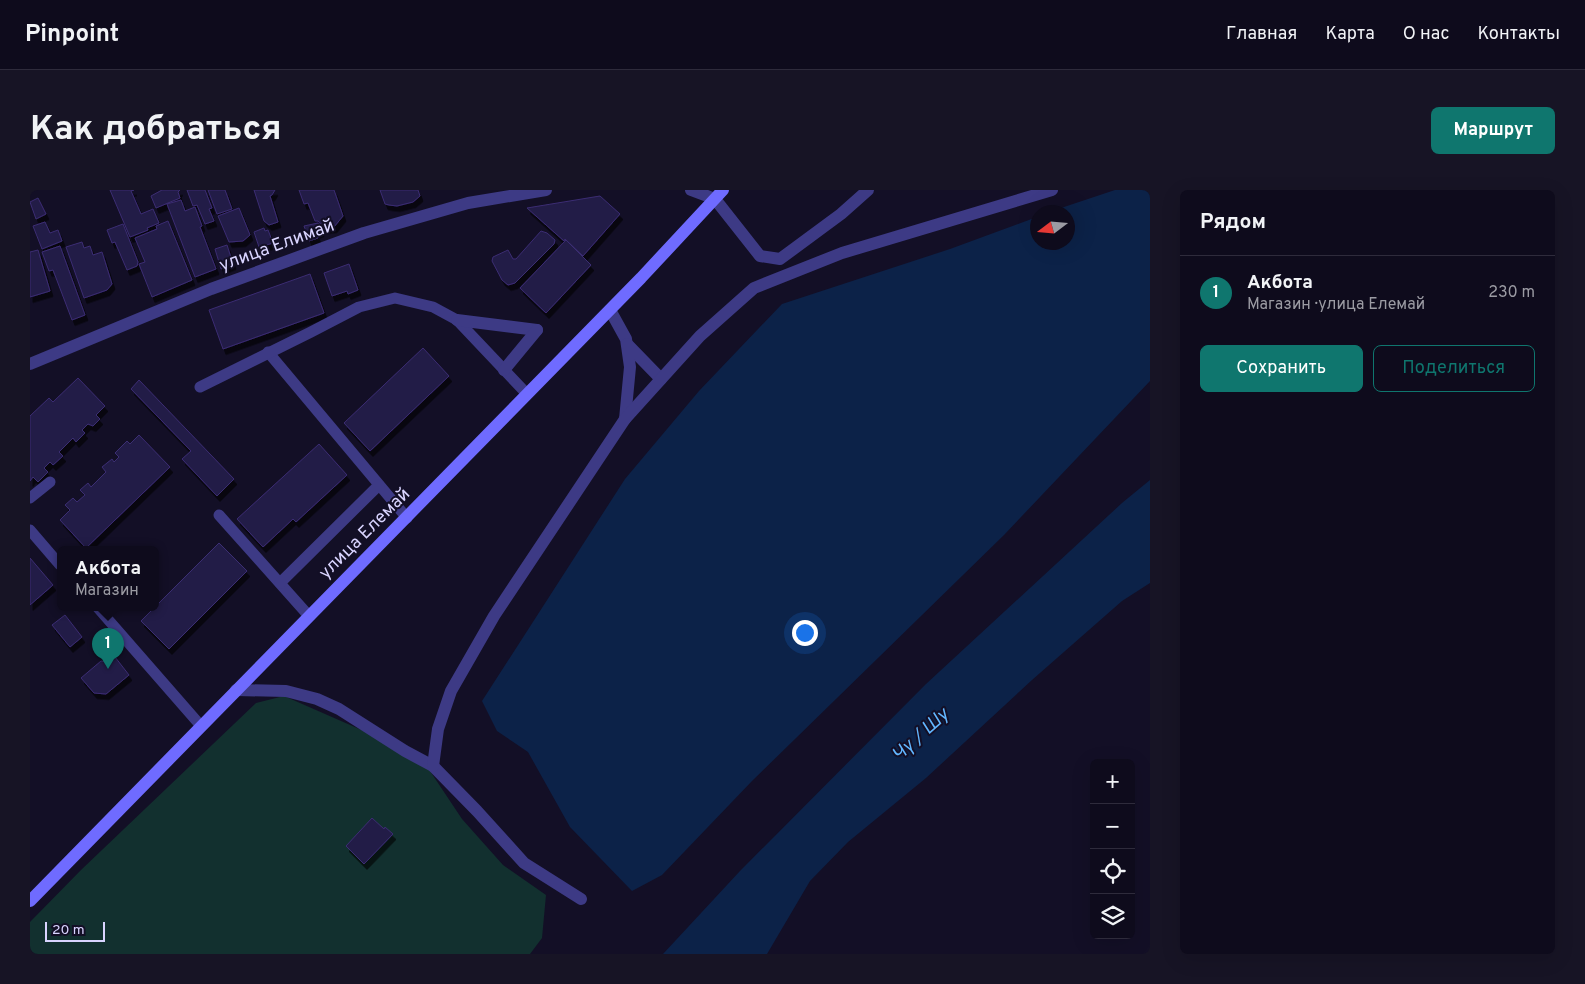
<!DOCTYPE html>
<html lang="ru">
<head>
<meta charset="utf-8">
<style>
  :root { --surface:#0e0b1c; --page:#171425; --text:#f1f3f6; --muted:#9b9ba3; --line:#2e2b3b; --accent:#0f766e }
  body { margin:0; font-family:Overpass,sans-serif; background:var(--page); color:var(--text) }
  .controls { position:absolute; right:15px; bottom:15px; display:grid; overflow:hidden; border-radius:8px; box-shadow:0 5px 20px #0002 }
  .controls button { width:45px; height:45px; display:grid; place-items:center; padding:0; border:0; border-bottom:1px solid var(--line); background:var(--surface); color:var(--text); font:25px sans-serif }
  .compass { position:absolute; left:1000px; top:15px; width:45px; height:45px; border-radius:50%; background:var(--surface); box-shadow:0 5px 20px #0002; rotate:254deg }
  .scale { position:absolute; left:15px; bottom:12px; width:60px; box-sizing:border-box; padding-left:5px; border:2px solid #d9d4ff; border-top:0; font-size:14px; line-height:18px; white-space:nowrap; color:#d9d4ff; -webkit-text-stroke:4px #130f26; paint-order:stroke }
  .you { position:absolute; left:774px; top:442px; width:18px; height:18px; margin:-12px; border:4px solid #fff; border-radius:50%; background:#1a73e8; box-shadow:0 0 0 8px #1a73e833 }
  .badge { display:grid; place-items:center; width:32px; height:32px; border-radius:50%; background:var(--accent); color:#fff; font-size:16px; font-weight:700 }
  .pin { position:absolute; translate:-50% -41px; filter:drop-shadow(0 1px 2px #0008) }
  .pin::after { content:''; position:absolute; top:26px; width:18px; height:15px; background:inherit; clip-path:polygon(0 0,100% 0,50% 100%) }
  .popup { position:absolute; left:27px; top:356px; width:102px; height:65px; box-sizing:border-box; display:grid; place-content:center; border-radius:8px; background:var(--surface); filter:drop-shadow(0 1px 4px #0005); font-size:16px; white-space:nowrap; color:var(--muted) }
  .popup b { font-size:19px; color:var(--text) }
  .popup::after { content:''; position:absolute; left:50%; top:100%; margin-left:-10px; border:10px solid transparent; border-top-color:var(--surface) }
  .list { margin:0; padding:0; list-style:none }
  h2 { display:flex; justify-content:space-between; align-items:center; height:65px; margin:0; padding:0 20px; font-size:21px }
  h2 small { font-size:16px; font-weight:400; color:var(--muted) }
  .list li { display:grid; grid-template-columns:32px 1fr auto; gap:15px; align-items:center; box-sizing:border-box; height:75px; padding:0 20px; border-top:1px solid var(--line) }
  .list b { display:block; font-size:19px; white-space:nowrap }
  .list p { margin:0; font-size:16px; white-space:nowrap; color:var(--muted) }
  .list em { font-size:16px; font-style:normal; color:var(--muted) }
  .actions { display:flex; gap:10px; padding:15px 20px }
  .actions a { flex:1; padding:11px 0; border:1px solid var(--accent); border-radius:8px; text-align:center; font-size:18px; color:var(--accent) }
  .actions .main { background:var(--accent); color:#fff }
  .icon { flex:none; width:28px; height:28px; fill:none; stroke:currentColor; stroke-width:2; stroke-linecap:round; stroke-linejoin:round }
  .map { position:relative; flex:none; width:1120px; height:764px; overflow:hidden; border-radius:8px }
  header { display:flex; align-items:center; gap:30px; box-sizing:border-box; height:70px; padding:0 25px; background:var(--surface); border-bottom:1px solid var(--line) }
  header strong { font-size:24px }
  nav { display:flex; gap:28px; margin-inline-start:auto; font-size:18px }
  .intro { display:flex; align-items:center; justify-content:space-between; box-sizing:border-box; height:120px; padding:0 30px }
  h1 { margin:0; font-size:35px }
  .button { padding:12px 22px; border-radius:8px; background:var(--accent); color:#fff; font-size:18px; font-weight:700 }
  main { display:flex; gap:30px; padding:0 30px }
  aside { flex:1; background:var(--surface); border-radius:8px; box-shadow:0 5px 20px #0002 }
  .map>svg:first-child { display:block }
  .green { fill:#12302f }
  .water { fill:#0c2248 }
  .building { fill:#241b47; stroke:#3b2d73; filter:url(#shadow) }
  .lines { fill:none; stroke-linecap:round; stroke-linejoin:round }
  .lane { stroke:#3d3a85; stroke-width:11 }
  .street { stroke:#3d3a85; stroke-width:12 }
  .secondary { stroke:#6f6bff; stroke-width:12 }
  .labels { text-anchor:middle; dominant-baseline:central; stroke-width:4; stroke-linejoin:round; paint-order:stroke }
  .street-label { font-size:18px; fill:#d9d4ff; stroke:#130f26 }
  .water-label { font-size:19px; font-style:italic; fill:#62b6ff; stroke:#130f26 }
</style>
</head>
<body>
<header>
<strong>Pinpoint</strong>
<nav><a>Главная</a><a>Карта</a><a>О нас</a><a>Контакты</a></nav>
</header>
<div class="intro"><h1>Как добраться</h1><a class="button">Маршрут</a></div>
<main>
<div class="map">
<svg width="1120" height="764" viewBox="0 0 1120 764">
  <defs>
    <filter id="shadow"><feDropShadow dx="3" dy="5.5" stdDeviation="0" flood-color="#0009"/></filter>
  </defs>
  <rect width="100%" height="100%" fill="#130f26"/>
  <polygon class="green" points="254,506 343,545 398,578 432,629 473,675 516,705 512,748 500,764 0,764 0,732 51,680 226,513"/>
  <g class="water">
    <polygon points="1085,0 1120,0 1120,191 974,345 722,591 632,685 602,701 540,637 498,562 467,541 452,511 595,289 669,201 752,114 920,59 1007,27 1008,52 1038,52 1038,22 1019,22"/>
    <polygon points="1120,290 1120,393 1092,411 1002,490 896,588 818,652 780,691 737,764 633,764 710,681 896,494 1092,313"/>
  </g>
  <g class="building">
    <polygon points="80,0 104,0 101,1 111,24 123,19 129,33 117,38 118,40 100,47"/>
    <polygon points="132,0 150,0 148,2 150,8 126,18 121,6"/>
    <polygon points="157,0 175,0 182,18 179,19 184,31 175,34 167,15 163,16"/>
    <polygon points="178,0 195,0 202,19 187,24"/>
    <polygon points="224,0 245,0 242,5 240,6 248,32 239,35 234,31"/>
    <polygon points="269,0 304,0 313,26 304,37 294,38 288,31 285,31 278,13 274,14"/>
    <polygon points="350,0 388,0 390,6 383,12 367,16 359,15 355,14"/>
    <polygon points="570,6 590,24 553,66 535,49 534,51 497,18"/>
    <polygon points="8,8 16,24 6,29 0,12"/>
    <polygon points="151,10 155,21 165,17 172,36 170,37 186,79 165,87 137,14"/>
    <polygon points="209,18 220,45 213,51 199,52 188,26"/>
    <polygon points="138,31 162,90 122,107 109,74 115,72 105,48 127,39 126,36"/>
    <polygon points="15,32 20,43 28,40 32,51 12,59 3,36"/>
    <polygon points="288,33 291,41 286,43 288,48 279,51 274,36"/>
    <polygon points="93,34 108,72 107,76 97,80 85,52 82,53 77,40"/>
    <polygon points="234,38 235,41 238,40 243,53 229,57 224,42"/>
    <polygon points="511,41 517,43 525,50 524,54 485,93 478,95 472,90 462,71 463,67 478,60 483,69 486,69"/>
    <polygon points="536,50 561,75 516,123 490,98"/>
    <polygon points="52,52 54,58 60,56 63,65 72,62 82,94 77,100 54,108 36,57"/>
    <polygon points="197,55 203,74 191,79 185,59"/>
    <polygon points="30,56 55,125 42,130 23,80 19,81 12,62"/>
    <polygon points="8,60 20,101 0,107 0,62"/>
    <polygon points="319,74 328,100 318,104 317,101 302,106 294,83"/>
    <polygon points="280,84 294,123 193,159 179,120"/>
    <polygon points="393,158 419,186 340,261 314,233"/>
    <polygon points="48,188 75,216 66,225 70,229 63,236 58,234 52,240 55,243 46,252 43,248 29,262 33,266 23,275 20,272 14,278 18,282 8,292 3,287 0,291 0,226 19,208 23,212"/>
    <polygon points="109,190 204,289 187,306 152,269 161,261 101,199"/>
    <polygon points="109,245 140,277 56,358 30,330 40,320 35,315 43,308 47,312 55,305 50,300 58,293 61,297 76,282 72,277 82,269 84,272 89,267 85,263 97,251 100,254"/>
    <polygon points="289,254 317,285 266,332 263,329 233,357 207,329"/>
    <polygon points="189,353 217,381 139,459 111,431"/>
    <polygon points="0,368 23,395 0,415"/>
    <polygon points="35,425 52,447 40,457 22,435"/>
    <polygon points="85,467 99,485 76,504 64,503 51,488 71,471 78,472"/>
    <polygon points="342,628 354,639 355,637 363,644 334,674 316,656"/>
  </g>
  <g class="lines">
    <g class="lane">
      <polyline points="238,162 377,328"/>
      <polyline points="170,197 281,142 329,117 365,108 403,117 427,130 497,204"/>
      <polyline points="0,308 20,292"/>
      <polyline points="189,325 279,426"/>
      <polyline points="0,340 30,375"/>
      <polyline points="250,393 349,295"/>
      <polyline points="68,418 171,536"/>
    </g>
    <g class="street">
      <polyline points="661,0 685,9 730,66 750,69 811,24 838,0"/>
      <polyline points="580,120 596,149 600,177 595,229"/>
      <polyline points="427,130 507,140"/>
      <polyline points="597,154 631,189"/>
      <polyline points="0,174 181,99 334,43 438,13 516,0"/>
      <polyline points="474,180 507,140"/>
      <polyline points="206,500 256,501 287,509 309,519 375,561 403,576 447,621 494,673 551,709"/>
      <polyline points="403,576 408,539 421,501 464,426 595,229 670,146 724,98 812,63 1022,0"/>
    </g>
    <polyline class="secondary" points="0,711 611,88 693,0"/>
  </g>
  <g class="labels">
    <g class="street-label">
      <text transform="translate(247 56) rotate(-20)">улица Елимай</text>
      <text transform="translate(335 344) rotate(-45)">улица Елемай</text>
    </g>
    <g class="water-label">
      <text transform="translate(891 545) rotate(-42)">Чү / Шу</text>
    </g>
  </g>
</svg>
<div class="controls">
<button>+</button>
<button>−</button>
<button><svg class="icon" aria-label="locate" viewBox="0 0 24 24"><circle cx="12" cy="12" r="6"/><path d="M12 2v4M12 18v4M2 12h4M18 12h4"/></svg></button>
<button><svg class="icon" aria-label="layers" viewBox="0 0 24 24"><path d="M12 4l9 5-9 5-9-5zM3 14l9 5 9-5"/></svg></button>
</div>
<svg class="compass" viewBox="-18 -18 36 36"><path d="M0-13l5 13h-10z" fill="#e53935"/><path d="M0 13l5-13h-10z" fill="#9b9ba3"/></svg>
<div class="scale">20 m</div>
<div class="you"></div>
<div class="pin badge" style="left:78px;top:479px">1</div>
<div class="popup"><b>Акбота</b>Магазин</div>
</div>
<aside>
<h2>Рядом<small></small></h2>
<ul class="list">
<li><span class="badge">1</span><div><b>Акбота</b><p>Магазин · улица Елемай</p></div><em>230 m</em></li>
</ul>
<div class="actions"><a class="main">Сохранить</a><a>Поделиться</a></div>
</aside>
</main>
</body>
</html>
